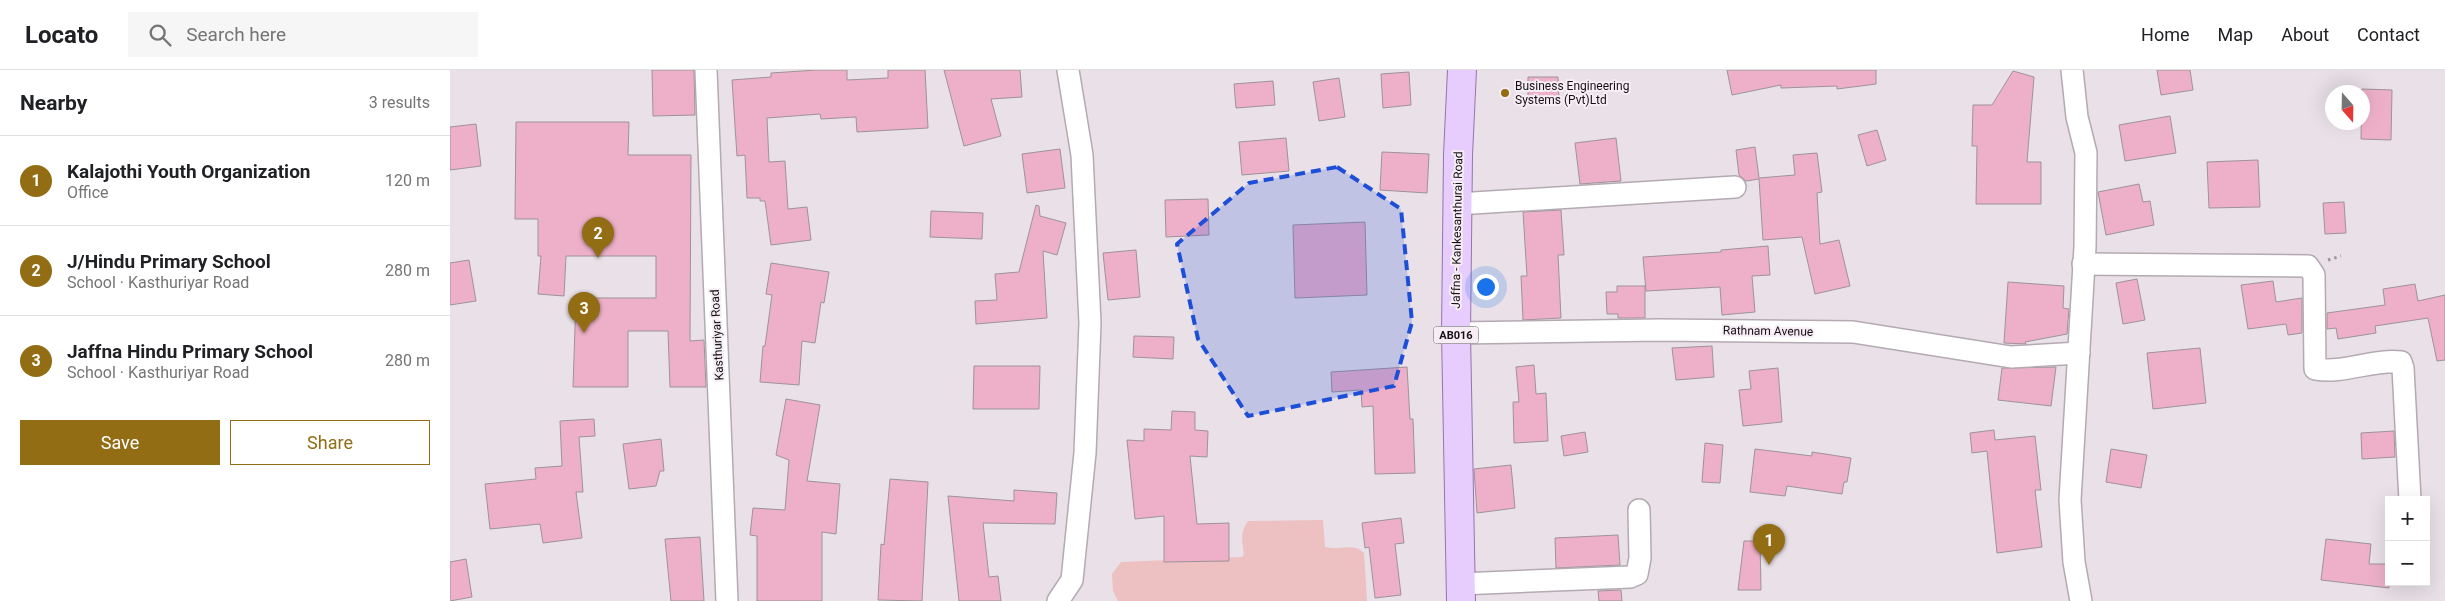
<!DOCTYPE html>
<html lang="en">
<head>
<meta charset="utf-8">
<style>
  :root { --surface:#fff; --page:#f6f6f6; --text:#202124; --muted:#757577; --line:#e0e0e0; --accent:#926d14 }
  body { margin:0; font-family:Roboto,sans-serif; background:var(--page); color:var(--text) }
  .controls { position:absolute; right:15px; bottom:15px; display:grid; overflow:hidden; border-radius:0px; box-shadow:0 5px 20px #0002 }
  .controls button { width:45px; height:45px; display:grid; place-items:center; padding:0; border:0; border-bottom:1px solid var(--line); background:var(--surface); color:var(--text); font:25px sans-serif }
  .compass { position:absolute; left:1875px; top:15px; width:45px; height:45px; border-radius:50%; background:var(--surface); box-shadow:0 5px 20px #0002; rotate:160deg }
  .you { position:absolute; left:1035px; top:216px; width:18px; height:18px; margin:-12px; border:4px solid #fff; border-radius:50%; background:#1a73e8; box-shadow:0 0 0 8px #1a73e833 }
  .badge { display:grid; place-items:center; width:32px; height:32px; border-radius:50%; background:var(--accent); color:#fff; font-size:16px; font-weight:700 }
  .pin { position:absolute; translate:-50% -41px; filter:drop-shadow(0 1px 2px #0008) }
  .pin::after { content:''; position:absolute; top:26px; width:18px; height:15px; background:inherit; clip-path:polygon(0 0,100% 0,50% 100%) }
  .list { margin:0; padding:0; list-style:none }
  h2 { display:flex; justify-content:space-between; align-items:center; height:65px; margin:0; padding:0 20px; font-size:21px }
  h2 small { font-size:16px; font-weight:400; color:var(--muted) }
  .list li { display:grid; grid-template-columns:32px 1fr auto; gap:15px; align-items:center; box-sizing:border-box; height:90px; padding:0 20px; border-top:1px solid var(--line) }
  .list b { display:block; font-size:19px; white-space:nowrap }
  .list p { margin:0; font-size:16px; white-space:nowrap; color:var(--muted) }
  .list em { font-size:16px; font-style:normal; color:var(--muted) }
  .actions { display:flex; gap:10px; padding:15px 20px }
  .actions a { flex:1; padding:11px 0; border:1px solid var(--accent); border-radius:0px; text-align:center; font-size:18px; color:var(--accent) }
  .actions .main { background:var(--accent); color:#fff }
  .icon { flex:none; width:28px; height:28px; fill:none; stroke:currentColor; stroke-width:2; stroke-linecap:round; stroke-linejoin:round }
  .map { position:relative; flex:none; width:1995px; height:531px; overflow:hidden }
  header { display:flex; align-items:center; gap:30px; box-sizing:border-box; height:70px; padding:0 25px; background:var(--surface); border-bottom:1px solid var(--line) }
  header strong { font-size:24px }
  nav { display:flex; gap:28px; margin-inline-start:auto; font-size:18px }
  .search { width:350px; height:45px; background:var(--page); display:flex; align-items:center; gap:12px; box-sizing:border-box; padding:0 18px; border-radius:0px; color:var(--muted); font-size:19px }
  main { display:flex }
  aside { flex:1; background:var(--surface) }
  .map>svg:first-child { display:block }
  .green { fill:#edc0c1 }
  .building { fill:#edb0c8; stroke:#9e9397 }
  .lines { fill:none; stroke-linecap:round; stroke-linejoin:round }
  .minor-casing { stroke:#b3aab2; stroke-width:24 }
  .primary-casing { stroke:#9375ac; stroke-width:30 }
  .path { stroke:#9b949a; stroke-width:3; stroke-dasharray:2.5 4; stroke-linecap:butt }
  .minor { stroke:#fff; stroke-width:21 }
  .primary { stroke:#e7ccfe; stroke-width:28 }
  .marked { fill:#1d4ed8; fill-opacity:0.2; stroke:#1d4ed8; stroke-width:4; stroke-dasharray:10 6; stroke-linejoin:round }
  .poi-dot { fill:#926d14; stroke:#f7edf5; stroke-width:2 }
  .labels { text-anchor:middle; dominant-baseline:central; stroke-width:4; stroke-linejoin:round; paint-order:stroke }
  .shield { fill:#f7edf5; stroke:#595458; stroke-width:1 }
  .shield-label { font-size:11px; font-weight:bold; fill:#151215 }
  .poi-label { font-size:12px; fill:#151215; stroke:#f7edf5; text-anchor:start }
  .street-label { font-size:12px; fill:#151215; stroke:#f7edf5 }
</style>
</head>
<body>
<header>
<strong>Locato</strong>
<div class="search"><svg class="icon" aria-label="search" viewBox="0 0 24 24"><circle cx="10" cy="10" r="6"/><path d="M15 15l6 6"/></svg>Search here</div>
<nav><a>Home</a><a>Map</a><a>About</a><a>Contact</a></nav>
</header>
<main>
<aside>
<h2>Nearby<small>3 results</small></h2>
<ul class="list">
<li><span class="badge">1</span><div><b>Kalajothi Youth Organization</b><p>Office</p></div><em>120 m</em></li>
<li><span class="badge">2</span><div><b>J/Hindu Primary School</b><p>School · Kasthuriyar Road</p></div><em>280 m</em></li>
<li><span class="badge">3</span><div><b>Jaffna Hindu Primary School</b><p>School · Kasthuriyar Road</p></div><em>280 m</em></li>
</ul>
<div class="actions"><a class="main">Save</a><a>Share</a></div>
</aside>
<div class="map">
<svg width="1995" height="531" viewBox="0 0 1995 531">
  <rect width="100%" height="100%" fill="#e9e0e8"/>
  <path class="green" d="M873 450 875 477C889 481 903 472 914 483L917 531H668L663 521 662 504 671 492 792 487 794 484C792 471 790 462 798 451Z"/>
  <g class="building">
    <polygon points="202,0 244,0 245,45 203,46"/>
    <polygon points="367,0 397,0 397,10 438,8 438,0 475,0 478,58 407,62 406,47 371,49 370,44 317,48 319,92 335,91 338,139 357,137 361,170 321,175 315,131 310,131 310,128 297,128 295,85 287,86 282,10 321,7 321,3"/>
    <polygon points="494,0 570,0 572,27 541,29 551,66 514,76"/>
    <polygon points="1277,0 1426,0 1426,14 1387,19 1387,16 1331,18 1331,15 1282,25"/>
    <polygon points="1707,0 1740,0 1743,20 1711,25"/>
    <polygon points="1563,1 1584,7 1577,92 1591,92 1591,134 1526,134 1527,76 1522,76 1523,35 1542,35"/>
    <polygon points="959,2 961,35 933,38 931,4"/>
    <polygon points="1078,7 1108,7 1109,30 1078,31"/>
    <polygon points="889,8 895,47 869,51 863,12"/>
    <polygon points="823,11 825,35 786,38 784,14"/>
    <polygon points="1912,19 1942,20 1941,70 1911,69"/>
    <polygon points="1720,46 1726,83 1675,91 1669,55"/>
    <polygon points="66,52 179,52 178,85 241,85 240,271 254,270 256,317 220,317 218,261 178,261 178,317 123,317 126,228 206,228 206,186 116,186 114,226 88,224 91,186 88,186 88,149 65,149"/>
    <polygon points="26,54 31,96 0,100 0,57"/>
    <polygon points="1427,60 1436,90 1417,96 1408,65"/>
    <polygon points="836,68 839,101 792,105 789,72"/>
    <polygon points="1166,68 1171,111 1130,114 1125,73"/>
    <polygon points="1305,77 1309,108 1345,105 1343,85 1367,83 1372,122 1367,123 1370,174 1389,170 1400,216 1365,224 1352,167 1313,170 1309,109 1296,111 1289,105 1286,80"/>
    <polygon points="610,79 615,118 577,123 572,84"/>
    <polygon points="932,82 979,84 977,123 930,120"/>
    <polygon points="1808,90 1810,137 1759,138 1757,92"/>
    <polygon points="1689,114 1693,132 1700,131 1704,155 1656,165 1648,122"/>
    <polygon points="758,129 759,165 716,167 715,130"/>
    <polygon points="1894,132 1896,163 1875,164 1873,133"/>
    <polygon points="586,135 589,136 590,146 616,153 607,185 593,181 597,248 526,254 525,231 547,230 545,204 569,202"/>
    <polygon points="1111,140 1114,185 1108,185 1111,248 1073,250 1071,206 1077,206 1073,142"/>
    <polygon points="481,141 533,143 532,169 480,167"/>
    <polygon points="915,152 917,225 845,228 843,155"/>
    <polygon points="1318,176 1320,205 1302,206 1305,242 1272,245 1270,217 1196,221 1193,187 1271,182 1271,180"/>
    <polygon points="686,180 690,227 658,230 653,183"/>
    <polygon points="19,190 26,231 0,235 0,193"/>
    <polygon points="321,193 379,202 374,233 371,232 365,273 352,271 349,315 310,312 313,276 315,276 322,225 316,224"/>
    <polygon points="1687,209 1695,250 1673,254 1666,213"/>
    <polygon points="1823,211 1826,232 1852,228 1852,263 1838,265 1836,254 1798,259 1791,215"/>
    <polygon points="1558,212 1614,216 1613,238 1619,239 1617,264 1575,272 1576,274 1554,273"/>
    <polygon points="1965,214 1968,231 1995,225 1995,290 1987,291 1978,248 1925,256 1926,263 1888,269 1886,258 1877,259 1877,243 1935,235 1933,219"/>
    <polygon points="1167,216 1195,216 1195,248 1168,248 1168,244 1157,244 1156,222 1167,222"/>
    <polygon points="684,266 724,267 723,289 683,287"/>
    <polygon points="1262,276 1264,307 1226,310 1222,278"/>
    <polygon points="1750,278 1756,333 1703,339 1697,283"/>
    <polygon points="1084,295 1086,324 1096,323 1098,371 1064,373 1063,332 1069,332 1066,297"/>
    <polygon points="524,296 590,296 589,339 523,339"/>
    <polygon points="957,297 960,349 963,349 965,403 925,404 923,336 912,337 911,320 882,322 881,302"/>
    <polygon points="1606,297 1601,336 1548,330 1552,298"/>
    <polygon points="1328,298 1332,352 1293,356 1289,320 1301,319 1299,301"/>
    <polygon points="336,329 370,335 357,411 390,414 386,464 372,462 372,531 307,531 307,466 300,465 303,438 335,440 339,390 326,385"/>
    <polygon points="722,341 745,342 745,360 758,361 757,387 740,386 747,454 779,453 779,491 714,492 714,446 685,449 677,370 694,371 694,359 721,360"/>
    <polygon points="144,349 145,366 129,367 133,422 126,422 132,468 93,473 90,454 40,459 35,414 86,409 85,398 112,396 110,351"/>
    <polygon points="1544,360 1545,370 1585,366 1591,420 1585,420 1592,477 1547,483 1537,381 1522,383 1520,363"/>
    <polygon points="1944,361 1945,387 1912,389 1911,363"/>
    <polygon points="1135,362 1138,382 1114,386 1111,366"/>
    <polygon points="211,369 214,401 210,401 206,416 179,419 173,374"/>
    <polygon points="1255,373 1273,375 1270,413 1252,412"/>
    <polygon points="1305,379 1362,386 1362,382 1401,388 1397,412 1394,412 1392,424 1337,416 1335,426 1300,422"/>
    <polygon points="1661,379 1697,385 1691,418 1656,412"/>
    <polygon points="1061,395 1065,438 1027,443 1024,399"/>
    <polygon points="440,409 478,412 472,531 428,530 431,474 434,475"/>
    <polygon points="564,420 607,423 605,454 533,453 539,507 548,506 551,531 509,531 498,426 564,431"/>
    <polygon points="951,448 954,473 945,474 951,525 925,528 919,477 915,478 912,453"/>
    <polygon points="1168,465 1170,495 1106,498 1105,468"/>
    <polygon points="250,467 254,531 221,531 215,469"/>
    <polygon points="1876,469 1921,474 1919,494 1939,494 1939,518 1871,510"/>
    <polygon points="1294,471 1310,471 1311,520 1288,520"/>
    <polygon points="16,489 22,527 0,531 0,492"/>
    <polygon points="1171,520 1172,531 1149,531 1148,521"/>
  </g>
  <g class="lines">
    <defs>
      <g id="minor">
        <polyline points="256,0 277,531"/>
        <polyline points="1622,0 1627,47 1636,83 1635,177 1620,430 1624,492 1631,531"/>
        <polyline points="1007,134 1285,117"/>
        <path d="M1633 194 1858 196 1864 205 1865 299C1894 304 1922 289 1951 292L1953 298 1960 430"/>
        <polyline points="1006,263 1209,260 1403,262 1561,287 1629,283"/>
        <polyline points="1010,514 1180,507 1187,504 1190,488 1189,440"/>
        <polyline points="608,531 622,510 635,383 640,253 632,85 618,0"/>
      </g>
      <polyline id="primary" points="1011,531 1006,263 1008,85 1012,0"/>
    </defs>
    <use href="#minor" class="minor-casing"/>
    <use href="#primary" class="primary-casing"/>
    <polyline class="path" points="1878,190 1891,186"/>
    <use href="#minor" class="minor"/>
    <use href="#primary" class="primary"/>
  </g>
  <path class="marked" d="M887 97 951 139 962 252 944 316 798 346 748 269 727 174 799 113Z"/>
  <circle class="poi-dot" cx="1055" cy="23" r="5"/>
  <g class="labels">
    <rect class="shield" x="983.5" y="256.5" width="45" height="17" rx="4"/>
    <g class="shield-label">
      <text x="1006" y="265">AB016</text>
    </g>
    <g class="poi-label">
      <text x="1065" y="16">Business Engineering<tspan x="1065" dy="14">Systems (Pvt)Ltd</tspan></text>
    </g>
    <g class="street-label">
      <text transform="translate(1007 160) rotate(-89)">Jaffna - Kankesanthurai Road</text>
      <text transform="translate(1318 261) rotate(1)">Rathnam Avenue</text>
      <text transform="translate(267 265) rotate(-93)">Kasthuriyar Road</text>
    </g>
  </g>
</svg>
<div class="controls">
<button>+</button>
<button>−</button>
</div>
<svg class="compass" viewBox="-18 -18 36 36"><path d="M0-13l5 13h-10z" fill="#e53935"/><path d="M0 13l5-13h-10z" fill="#757577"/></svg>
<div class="you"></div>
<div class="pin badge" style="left:1319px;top:495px">1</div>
<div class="pin badge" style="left:148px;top:188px">2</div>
<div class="pin badge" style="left:134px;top:263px">3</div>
</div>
</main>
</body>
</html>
